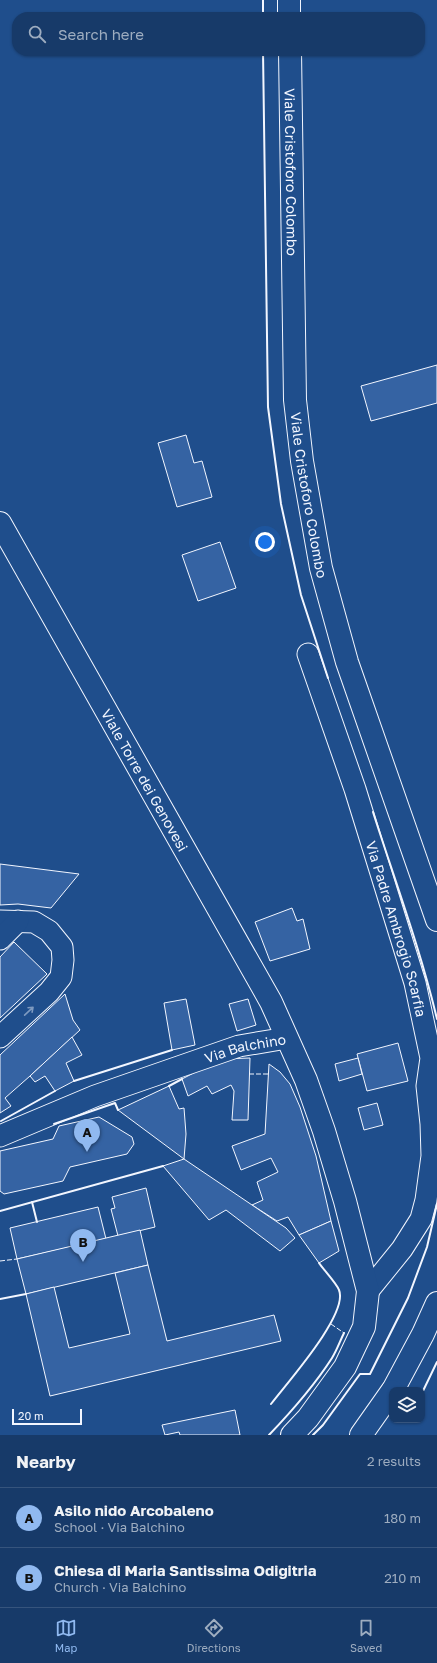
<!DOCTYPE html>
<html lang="en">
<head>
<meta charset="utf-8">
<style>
  :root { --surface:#173a69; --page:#244571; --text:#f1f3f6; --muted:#9eadc0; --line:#36547d; --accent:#90b9f0 }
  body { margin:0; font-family:"Golos Text",sans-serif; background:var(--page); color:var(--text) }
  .controls { position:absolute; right:12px; bottom:12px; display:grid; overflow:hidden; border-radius:8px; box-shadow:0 1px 3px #0004 }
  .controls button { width:36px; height:36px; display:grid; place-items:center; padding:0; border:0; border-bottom:1px solid var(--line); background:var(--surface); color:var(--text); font:20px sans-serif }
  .scale { position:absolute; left:12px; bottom:10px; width:70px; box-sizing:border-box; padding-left:4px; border:2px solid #f2f6ff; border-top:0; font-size:11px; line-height:14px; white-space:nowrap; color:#f2f6ff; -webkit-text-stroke:3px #1f4e8c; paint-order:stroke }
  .you { position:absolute; left:265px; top:542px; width:14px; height:14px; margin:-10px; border:3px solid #fff; border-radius:50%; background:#1a73e8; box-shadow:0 0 0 6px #1a73e833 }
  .badge { display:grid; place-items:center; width:26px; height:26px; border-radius:50%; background:var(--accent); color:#111; font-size:13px; font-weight:700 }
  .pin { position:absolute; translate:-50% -33px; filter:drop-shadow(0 1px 2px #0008) }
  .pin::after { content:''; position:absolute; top:21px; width:14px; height:12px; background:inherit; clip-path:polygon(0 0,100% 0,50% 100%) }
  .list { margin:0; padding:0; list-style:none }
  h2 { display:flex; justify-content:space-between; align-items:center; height:52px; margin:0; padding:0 16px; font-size:17px }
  h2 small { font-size:13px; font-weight:400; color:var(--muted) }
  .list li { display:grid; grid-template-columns:26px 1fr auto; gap:12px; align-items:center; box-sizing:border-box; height:60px; padding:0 16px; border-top:1px solid var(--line) }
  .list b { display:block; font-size:15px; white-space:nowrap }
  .list p { margin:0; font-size:13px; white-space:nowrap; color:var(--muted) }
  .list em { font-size:13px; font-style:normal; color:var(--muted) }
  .icon { flex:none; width:22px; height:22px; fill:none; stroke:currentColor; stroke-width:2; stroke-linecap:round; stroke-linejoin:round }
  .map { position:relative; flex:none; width:437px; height:1435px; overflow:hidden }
  .search { position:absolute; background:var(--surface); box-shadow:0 1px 3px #0004; left:12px; right:12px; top:12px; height:44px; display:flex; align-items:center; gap:10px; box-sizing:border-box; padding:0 14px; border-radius:16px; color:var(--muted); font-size:15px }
  .sheet { height:172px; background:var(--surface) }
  nav { display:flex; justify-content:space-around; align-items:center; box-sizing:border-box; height:56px; border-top:1px solid var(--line); background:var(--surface); font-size:11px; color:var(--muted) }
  nav a { display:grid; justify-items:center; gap:2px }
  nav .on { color:var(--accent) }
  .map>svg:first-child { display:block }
  .building { fill:#3563a3; stroke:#f2f6ff }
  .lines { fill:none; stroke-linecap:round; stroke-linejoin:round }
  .street-casing { stroke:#f2f6ff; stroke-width:23 }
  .secondary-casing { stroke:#f2f6ff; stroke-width:24 }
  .street { stroke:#1f4e8c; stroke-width:21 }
  .secondary { stroke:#1f4e8c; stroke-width:22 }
  .fence { stroke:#f2f6ff; stroke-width:1; stroke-dasharray:5 2; stroke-linecap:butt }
  .wall { stroke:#f2f6ff; stroke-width:2 }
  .oneway { stroke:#7e9ac0 }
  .labels { text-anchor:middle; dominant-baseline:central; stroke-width:3; stroke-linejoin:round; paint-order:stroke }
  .street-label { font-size:14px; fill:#f2f6ff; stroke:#1f4e8c }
</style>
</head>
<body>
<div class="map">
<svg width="437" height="1435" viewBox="0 0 437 1435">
  <rect width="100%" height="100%" fill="#1f4e8c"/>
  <g class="building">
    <polygon points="437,365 437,403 371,421 361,386"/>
    <polygon points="186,435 194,463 202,461 212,497 177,507 158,443"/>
    <polygon points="220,542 236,588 198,601 182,555"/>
    <polygon points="0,864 79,874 51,908 18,904 0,905"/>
    <polygon points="292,908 297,921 303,919 310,949 270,961 255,922"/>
    <polygon points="14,942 47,974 0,1018 0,957"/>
    <polygon points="65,994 73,1020 80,1030 30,1076 5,1098 11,1106 0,1113 0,1055"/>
    <polygon points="186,999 195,1045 172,1050 164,1003"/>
    <polygon points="248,999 256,1025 237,1031 229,1004"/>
    <polygon points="72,1037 82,1055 66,1063 74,1081 55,1091 45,1076 35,1082 30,1076"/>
    <polygon points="398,1043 408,1081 367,1091 357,1054"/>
    <polygon points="250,1058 248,1120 232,1120 234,1091 231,1085 212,1094 207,1086 188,1096 182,1079 221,1059"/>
    <polygon points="358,1058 362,1074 339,1081 335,1064"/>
    <polygon points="269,1064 280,1072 290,1084 300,1107 316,1156 331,1221 299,1235 288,1217 277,1221 252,1205 263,1200 257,1182 278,1172 271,1158 241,1170 232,1146 265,1134"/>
    <polygon points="169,1086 179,1109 184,1108 186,1134 184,1159 118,1110"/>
    <polygon points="377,1103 383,1125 364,1130 358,1108"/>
    <polygon points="99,1117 132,1137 134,1144 127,1154 70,1167 63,1181 4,1194 0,1191 0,1151 53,1139 59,1126"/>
    <polygon points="184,1159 286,1228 295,1238 280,1251 226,1210 209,1220 163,1166"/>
    <polygon points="146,1188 155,1227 118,1236 111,1209 115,1208 112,1197"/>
    <polygon points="98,1207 106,1239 17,1259 10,1228"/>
    <polygon points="331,1221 339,1251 319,1263 299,1235"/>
    <polygon points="140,1230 148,1265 26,1294 17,1259"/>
    <polygon points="148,1265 167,1341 274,1315 281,1341 50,1396 26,1294 54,1287 69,1348 130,1334 115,1273"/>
    <polygon points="235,1410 240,1435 180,1435 179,1432 165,1435 162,1425"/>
  </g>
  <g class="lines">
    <defs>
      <g id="street">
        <path id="s1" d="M308 654 355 789 415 983 431 1058 427 1086 431 1124 432 1156 426 1200 421 1219 402 1249 368 1291"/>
        <polyline points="0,921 34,922 49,931 62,947 63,960 61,977 49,992 0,1037"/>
        <polyline points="0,939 18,921"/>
        <path id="s2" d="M0 1136 95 1096 239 1046 287 1038"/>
      </g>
      <g id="secondary">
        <polyline points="289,0 289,17"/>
        <path id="s3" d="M290 51 295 400 302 461 321 568 347 662 437 920"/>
        <path id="s4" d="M0 523 271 1002 306 1080 324 1131 345 1201 368 1291 364 1327 345 1367 308 1418 292 1435"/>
        <polyline points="393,1390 423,1334 437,1303"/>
        <polyline points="361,1435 392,1391"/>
      </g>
    </defs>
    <use href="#street" class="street-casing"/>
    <use href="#secondary" class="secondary-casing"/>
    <use href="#street" class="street"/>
    <use href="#secondary" class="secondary"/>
    <g class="fence">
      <polyline points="249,1074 268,1074"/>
      <polyline points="0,1261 17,1259"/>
      <polyline points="331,1324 344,1333"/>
    </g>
    <g class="wall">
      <polyline points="263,0 263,17"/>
      <polyline points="263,51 268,407 281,504 301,595 328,678"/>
      <path d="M373 812C395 881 420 948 437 1019"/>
      <polyline points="74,1081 172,1050"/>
      <polyline points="169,1086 182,1079"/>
      <polyline points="1,1121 55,1091"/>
      <polyline points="54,1124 115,1103 118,1110"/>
      <polyline points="32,1202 37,1222"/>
      <polyline points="0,1211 163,1166"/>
      <polyline points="0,1299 26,1294"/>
      <polyline points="422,1393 437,1362"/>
      <path d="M271 1404C286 1384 349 1314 339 1290 337 1284 323 1269 319 1263"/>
      <path d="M269 1435C292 1411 314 1386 332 1358 337 1350 340 1341 344 1333"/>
      <polyline points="313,1435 323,1425 360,1374 370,1374 408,1298 427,1247 437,1204"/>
    </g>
  </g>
  <defs><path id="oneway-shaft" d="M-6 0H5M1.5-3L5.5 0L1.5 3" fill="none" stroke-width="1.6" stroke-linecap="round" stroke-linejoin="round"/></defs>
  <use class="oneway" href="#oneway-shaft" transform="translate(29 1011) rotate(-43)"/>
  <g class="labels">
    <g class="street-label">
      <text stroke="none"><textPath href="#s3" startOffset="121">Viale Cristoforo Colombo</textPath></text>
      <text stroke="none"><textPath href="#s3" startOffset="445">Viale Cristoforo Colombo</textPath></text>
      <text stroke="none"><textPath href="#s4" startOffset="295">Viale Torre dei Genovesi</textPath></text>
      <text stroke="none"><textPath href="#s1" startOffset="289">Via Padre Ambrogio Scarfia</textPath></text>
      <text stroke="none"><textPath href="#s2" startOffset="261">Via Balchino</textPath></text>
    </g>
  </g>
</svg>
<div class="controls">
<button><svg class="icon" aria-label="layers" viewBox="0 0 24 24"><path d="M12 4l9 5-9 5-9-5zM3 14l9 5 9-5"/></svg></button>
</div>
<div class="scale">20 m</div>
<div class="you"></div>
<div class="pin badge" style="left:87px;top:1152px">A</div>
<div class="pin badge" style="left:83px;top:1262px">B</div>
<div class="search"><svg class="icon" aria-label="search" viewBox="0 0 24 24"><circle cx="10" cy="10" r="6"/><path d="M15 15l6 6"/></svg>Search here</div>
</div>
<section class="sheet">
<h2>Nearby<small>2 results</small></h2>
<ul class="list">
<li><span class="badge">A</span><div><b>Asilo nido Arcobaleno</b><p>School · Via Balchino</p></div><em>180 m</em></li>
<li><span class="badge">B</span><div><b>Chiesa di Maria Santissima Odigitria</b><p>Church · Via Balchino</p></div><em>210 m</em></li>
</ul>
</section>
<nav>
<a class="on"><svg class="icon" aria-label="map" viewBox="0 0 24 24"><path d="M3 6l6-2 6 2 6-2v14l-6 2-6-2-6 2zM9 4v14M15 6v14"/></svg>Map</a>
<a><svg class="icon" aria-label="directions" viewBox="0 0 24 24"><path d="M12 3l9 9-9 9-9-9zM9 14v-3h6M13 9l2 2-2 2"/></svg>Directions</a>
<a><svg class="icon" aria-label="saved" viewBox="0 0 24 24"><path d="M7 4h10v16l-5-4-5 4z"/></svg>Saved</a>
</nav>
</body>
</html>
